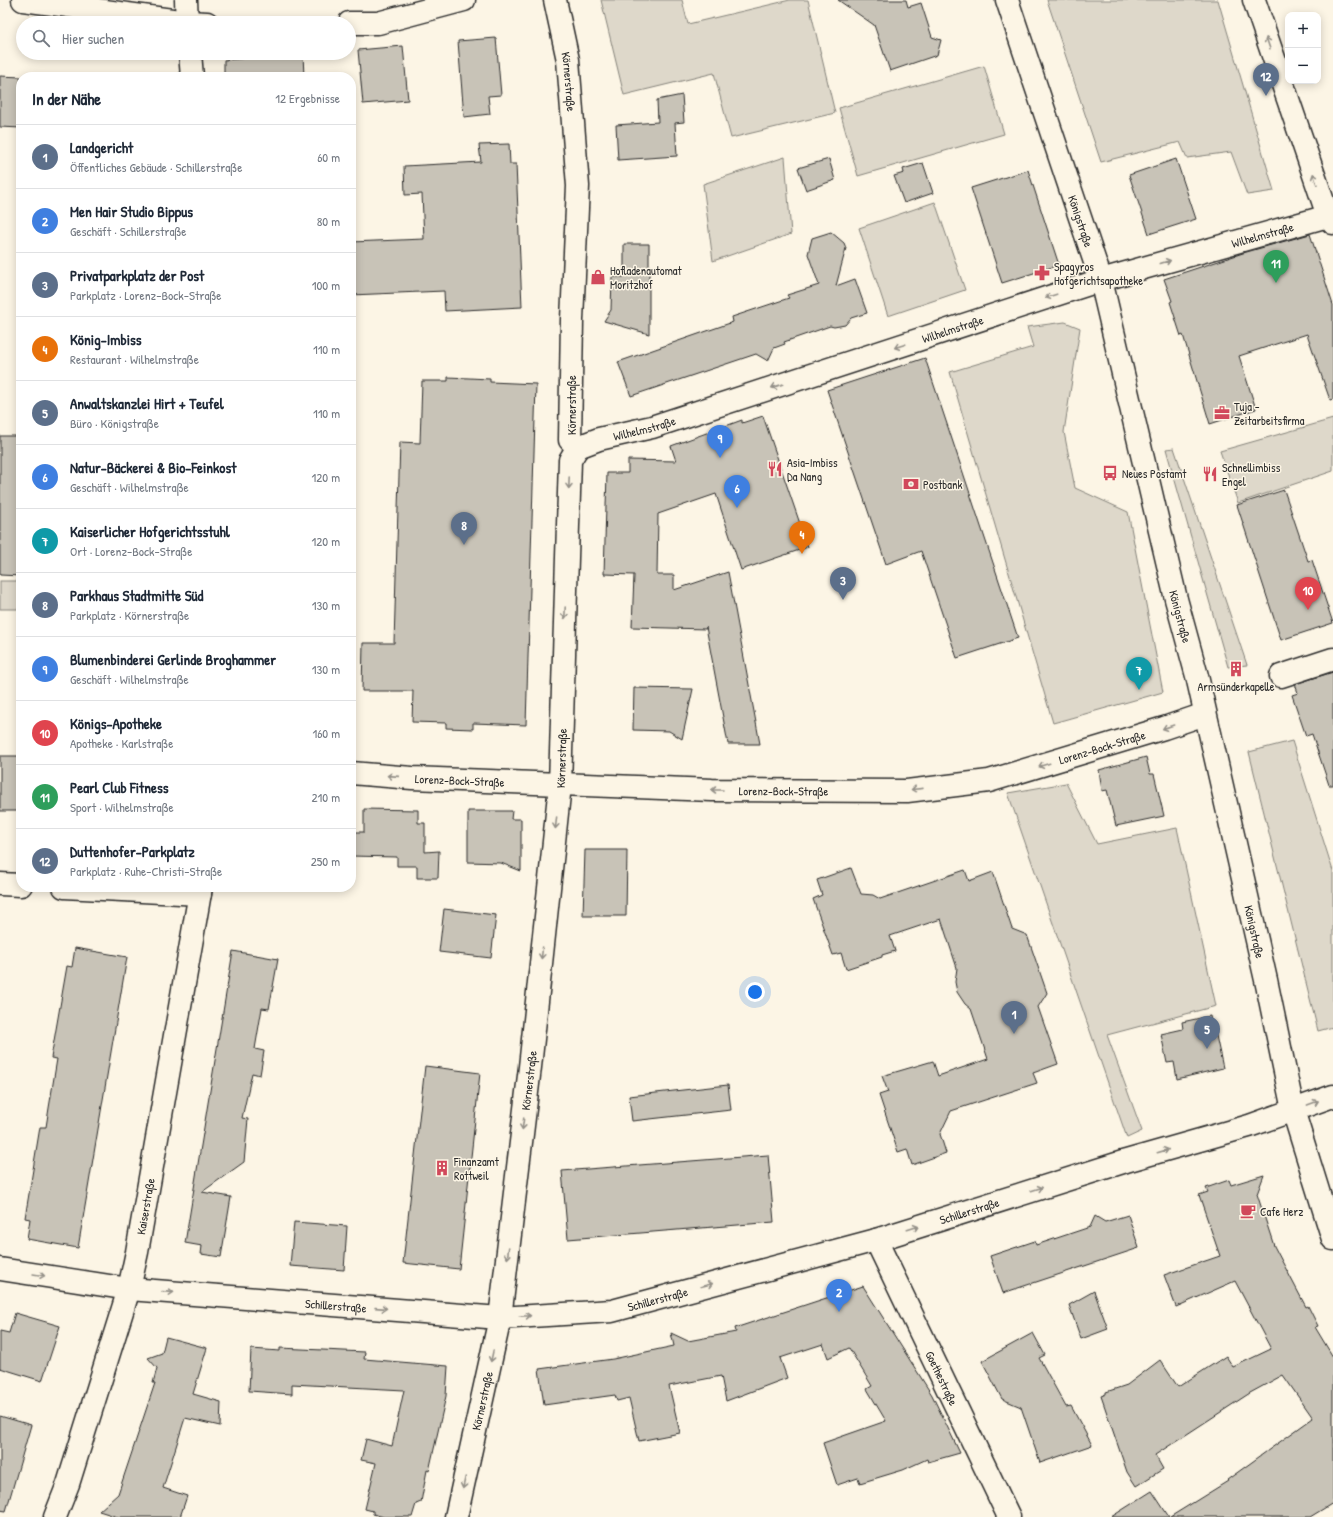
<!DOCTYPE html>
<html lang="de">
<head>
<meta charset="utf-8">
<style>
  :root { --surface:#fff; --page:#f6f6f7; --text:#1f2937; --muted:#747a83; --line:#e0e1e3; --accent:#ea580c }
  body { margin:0; font-family:"Patrick Hand",sans-serif; background:var(--page); color:var(--text) }
  .controls { position:absolute; right:12px; top:12px; display:grid; overflow:hidden; border-radius:8px; box-shadow:0 2px 10px #0003 }
  .controls button { width:36px; height:36px; display:grid; place-items:center; padding:0; border:0; border-bottom:1px solid var(--line); background:var(--surface); color:var(--text); font:20px sans-serif }
  .you { position:absolute; left:755px; top:992px; width:14px; height:14px; margin:-10px; border:3px solid #fff; border-radius:50%; background:#1a73e8; box-shadow:0 0 0 6px #1a73e833 }
  .badge { display:grid; place-items:center; width:26px; height:26px; border-radius:50%; background:var(--accent); color:#fff; font-size:13px; font-weight:700 }
  .pin { position:absolute; translate:-50% -33px; filter:drop-shadow(0 1px 2px #0008) }
  .pin::after { content:''; position:absolute; top:21px; width:14px; height:12px; background:inherit; clip-path:polygon(0 0,100% 0,50% 100%) }
  .list { margin:0; padding:0; list-style:none }
  h2 { display:flex; justify-content:space-between; align-items:center; height:52px; margin:0; padding:0 16px; font-size:17px }
  h2 small { font-size:13px; font-weight:400; color:var(--muted) }
  .list li { display:grid; grid-template-columns:26px 1fr auto; gap:12px; align-items:center; box-sizing:border-box; height:64px; padding:0 16px; border-top:1px solid var(--line) }
  .list b { display:block; font-size:15px; white-space:nowrap }
  .list p { margin:0; font-size:13px; white-space:nowrap; color:var(--muted) }
  .list em { font-size:13px; font-style:normal; color:var(--muted) }
  .icon { flex:none; width:22px; height:22px; fill:none; stroke:currentColor; stroke-width:2; stroke-linecap:round; stroke-linejoin:round }
  .map { position:relative; flex:none; width:1333px; height:1517px; overflow:hidden }
  .search { position:absolute; background:var(--surface); box-shadow:0 2px 10px #0003; left:16px; top:16px; width:340px; height:44px; display:flex; align-items:center; gap:10px; box-sizing:border-box; padding:0 14px; border-radius:22px; color:var(--muted); font-size:15px }
  .panel { position:absolute; background:var(--surface); box-shadow:0 2px 10px #0003; left:16px; top:72px; width:340px; height:820px; border-radius:16px }
  .map>svg:first-child { display:block }
  .green { fill:#ded8ca; stroke:#84827a }
  .building { fill:#c8c3b7; stroke:#2b2b2b }
  .lines { fill:none; stroke-linecap:round; stroke-linejoin:round }
  .minor-casing { stroke:#2b2b2b; stroke-width:25 }
  .tertiary-casing { stroke:#2b2b2b; stroke-width:25 }
  .secondary-casing { stroke:#2b2b2b; stroke-width:25 }
  .minor { stroke:#fcf5e5; stroke-width:22 }
  .tertiary { stroke:#fcf5e5; stroke-width:22 }
  .secondary { stroke:#fcf5e5; stroke-width:22 }
  .oneway { stroke:#949088 }
  .labels { text-anchor:middle; dominant-baseline:central; stroke-width:3; stroke-linejoin:round; paint-order:stroke }
  .street-label { font-size:12px; fill:#2b2b2b; stroke:#fcf5e5 }
  .poi-label { font-size:12px; fill:#2b2b2b; stroke:#fcf5e5; text-anchor:start }
</style>
</head>
<body>
<div class="map">
<svg width="1333" height="1517" viewBox="0 0 1333 1517">
  <rect width="100%" height="100%" fill="#fcf5e5"/>
  <filter id="ink" filterUnits="userSpaceOnUse"><feTurbulence type="fractalNoise" baseFrequency=".025" numOctaves="2"/><feDisplacementMap in="SourceGraphic" scale="8" xChannelSelector="R" yChannelSelector="G"/><feConvolveMatrix kernelMatrix="1 2 1 2 8 2 1 2 1" color-interpolation-filters="sRGB"/></filter>
  <g filter="url(#ink)">
    <g class="green">
      <polygon points="601,0 682,0 688,24 790,0 808,0 835,113 731,138 714,73 624,95"/>
      <polygon points="1047,0 1218,0 1274,191 1247,195 1231,152 1187,158 1180,142 1101,162"/>
      <polygon points="984,66 1004,134 858,176 839,108"/>
      <polygon points="785,157 791,234 713,261 703,184"/>
      <polygon points="935,202 965,290 888,316 859,228"/>
      <polygon points="1065,322 1080,328 1064,432 1075,488 1128,512 1163,692 1053,723 950,372 1033,347 1027,327"/>
      <polygon points="1333,419 1333,471 1238,503 1220,451"/>
      <polygon points="1174,448 1247,665 1228,667 1166,449"/>
      <rect x="0" y="581" width="21" height="28"/>
      <polygon points="1292,741 1333,871 1333,1027 1318,1031 1249,752"/>
      <polygon points="1066,783 1097,844 1177,828 1216,1006 1107,1035 1142,1131 1127,1138 1008,793"/>
    </g>
    <g class="building">
      <polygon points="838,0 906,0 908,7 921,3 932,37 941,40 937,55 890,71 874,25"/>
      <polygon points="496,38 501,95 488,96 490,114 464,117 458,41"/>
      <polygon points="403,46 408,100 363,104 358,50"/>
      <polygon points="303,54 304,77 224,77 224,60"/>
      <polygon points="0,76 21,77 21,128 0,127"/>
      <polygon points="682,95 684,122 675,123 677,156 618,160 616,125 658,122 657,100"/>
      <polygon points="509,144 510,164 516,164 522,307 445,311 444,291 351,295 351,242 424,239 422,194 405,195 404,166 481,162 479,145"/>
      <polygon points="829,159 835,180 806,190 798,168"/>
      <polygon points="1176,159 1196,219 1149,234 1129,175"/>
      <polygon points="923,163 933,193 904,203 894,176 904,173 903,169"/>
      <polygon points="1028,170 1059,265 1002,283 971,188"/>
      <polygon points="831,232 844,243 846,248 836,286 855,279 867,313 851,318 845,325 834,327 830,326 784,342 785,344 774,348 768,361 756,354 631,396 618,362 733,322 732,317 789,298 787,295 819,285 808,254 812,238"/>
      <polygon points="1310,234 1333,305 1333,399 1330,400 1307,334 1239,356 1256,409 1210,424 1183,335 1181,336 1170,302 1172,301 1164,279 1243,253"/>
      <polygon points="624,244 649,244 649,334 604,321 611,310 612,277 624,277"/>
      <polygon points="925,358 1018,638 957,658 921,551 886,564 827,390"/>
      <polygon points="448,377 490,379 490,382 536,384 526,725 473,723 473,729 446,728 446,723 412,722 413,691 362,691 363,643 394,643 400,442 420,443 422,381 448,381"/>
      <polygon points="763,416 808,547 741,570 716,494 658,514 657,575 674,575 674,590 728,572 760,744 728,744 706,627 706,629 632,627 634,575 604,574 607,473 628,473 628,460 676,461 671,446 742,420 742,423"/>
      <polygon points="0,436 21,436 21,576 0,575"/>
      <polygon points="1284,490 1308,561 1312,560 1333,623 1281,640 1237,505"/>
      <polygon points="1333,672 1333,785 1329,785 1312,734 1306,736 1292,695 1298,693 1295,684"/>
      <polygon points="634,688 693,689 682,739 669,731 633,730"/>
      <rect x="0" y="756" width="21" height="55"/>
      <polygon points="1146,757 1150,774 1154,774 1164,816 1116,826 1107,790 1102,791 1099,770"/>
      <polygon points="364,809 418,810 418,823 425,823 425,852 439,851 438,878 417,878 417,866 397,866 397,857 351,856 351,832 364,832"/>
      <polygon points="468,811 512,811 511,819 521,819 521,871 501,863 468,862"/>
      <polygon points="585,850 627,850 626,916 583,916"/>
      <polygon points="851,868 861,894 873,895 880,899 965,870 969,881 993,872 1012,929 1027,935 1047,993 1038,1007 1058,1064 1033,1073 1037,1083 951,1111 940,1134 946,1153 912,1165 907,1149 898,1152 879,1095 888,1092 882,1076 933,1061 938,1076 988,1059 971,1009 965,1004 957,992 955,982 957,968 941,919 890,936 895,951 882,955 882,957 846,969 841,953 833,955 813,899 822,895 817,880"/>
      <polygon points="444,909 496,915 491,958 439,952"/>
      <polygon points="75,948 127,957 78,1248 27,1239 30,1219 25,1218 40,1127 46,1127 49,1108 57,1059 51,1058 67,966 72,967"/>
      <polygon points="233,951 278,959 269,1009 262,1008 255,1049 264,1051 260,1075 252,1073 242,1118 248,1119 244,1162 202,1192 231,1197 221,1257 201,1254 202,1246 185,1243"/>
      <polygon points="1210,1016 1211,1022 1213,1022 1223,1068 1177,1079 1174,1062 1167,1063 1161,1034 1183,1029 1182,1022"/>
      <polygon points="425,1066 480,1073 459,1269 403,1263"/>
      <polygon points="728,1085 731,1110 632,1121 629,1096"/>
      <polygon points="768,1155 774,1222 568,1239 562,1171"/>
      <polygon points="1264,1175 1257,1194 1274,1246 1306,1307 1308,1306 1318,1326 1315,1327 1333,1357 1333,1503 1310,1517 1170,1517 1228,1481 1227,1480 1313,1418 1283,1375 1250,1393 1155,1455 1163,1469 1136,1486 1127,1472 1101,1396 1106,1394 1106,1392 1127,1385 1160,1360 1178,1387 1226,1356 1233,1367 1271,1349 1235,1281 1176,1307 1164,1275 1220,1256 1199,1195 1208,1192 1206,1188 1229,1180 1231,1185"/>
      <polygon points="1128,1215 1139,1248 1003,1293 990,1256 1035,1241 1036,1245 1090,1227 1095,1216 1105,1222"/>
      <polygon points="294,1222 347,1226 344,1270 290,1266"/>
      <polygon points="863,1286 932,1395 960,1453 928,1462 927,1459 903,1470 860,1483 858,1478 837,1485 823,1443 886,1421 867,1389 872,1386 849,1348 828,1358 823,1344 780,1358 787,1378 726,1401 721,1376 669,1386 680,1433 639,1441 629,1398 617,1401 615,1395 544,1405 539,1369 613,1359 674,1346 671,1333 688,1341 736,1332 735,1328"/>
      <polygon points="1094,1291 1108,1329 1081,1339 1069,1305"/>
      <polygon points="15,1313 60,1326 42,1381 0,1368 0,1331 9,1333"/>
      <polygon points="1033,1333 1045,1355 1039,1358 1066,1407 1071,1406 1092,1445 1040,1463 1021,1407 1002,1399 982,1361"/>
      <polygon points="166,1337 207,1348 193,1394 221,1402 220,1426 185,1418 163,1488 187,1496 180,1517 118,1517 99,1511 118,1494 155,1383 153,1383 157,1368 148,1358 162,1353"/>
      <polygon points="280,1348 365,1352 364,1359 448,1366 446,1396 429,1471 427,1470 421,1502 416,1504 412,1517 384,1517 373,1514 373,1511 365,1509 376,1463 361,1460 366,1439 392,1446 404,1390 292,1384 292,1394 249,1391 251,1349 280,1351"/>
      <polygon points="0,1416 31,1425 6,1511 0,1510"/>
      <polygon points="1152,1491 1169,1517 1111,1517"/>
    </g>
    <g class="lines">
      <defs>
        <g id="minor">
          <polyline points="186,0 187,23"/>
          <path id="s1" d="M555 0 568 60 578 186 572 320 570 440 578 447"/>
          <polyline points="1254,0 1328,216 1333,223"/>
          <polyline points="190,53 192,77"/>
          <path id="s2" d="M578 447 599 439 652 427 1101 280 1328 216"/>
          <polyline points="1281,676 1333,659"/>
          <path id="s3" d="M351 773 412 778 712 790 907 791 989 781 1164 728 1205 714"/>
          <polyline points="0,884 21,885"/>
          <polyline points="64,887 200,894"/>
          <path id="s4" d="M876 1240 1009 1517"/>
          <path id="s5" d="M0 1269 129 1289 500 1318 612 1311 876 1240 1126 1161 1249 1126 1333 1096"/>
          <path id="s6" d="M55 1517 68 1484 129 1289 137 1252 201 887"/>
          <path id="s7" d="M456 1517 500 1318 530 1067 560 785 570 460 578 447"/>
        </g>
        <g id="tertiary">
          <path id="s8" d="M1007 0 1101 280 1176 599 1197 676 1266 980 1293 1110 1333 1239"/>
        </g>
        <g id="secondary">
          <polyline points="23,0 187,22 207,23"/>
          <polyline points="349,23 378,23 464,0"/>
        </g>
      </defs>
      <use href="#minor" class="minor-casing"/>
      <use href="#tertiary" class="tertiary-casing"/>
      <use href="#secondary" class="secondary-casing"/>
      <use href="#minor" class="minor"/>
      <use href="#tertiary" class="tertiary"/>
      <use href="#secondary" class="secondary"/>
    </g>
    <defs><path id="oneway-shaft" d="M-6 0H5M1.5-3L5.5 0L1.5 3" fill="none" stroke-width="1.6" stroke-linecap="round" stroke-linejoin="round"/></defs>
    <g class="oneway">
      <use href="#oneway-shaft" transform="translate(1268 43) rotate(-109)"/>
      <use href="#oneway-shaft" transform="translate(1315 179) rotate(-109)"/>
      <use href="#oneway-shaft" transform="translate(1165 262) rotate(-16)"/>
      <use href="#oneway-shaft" transform="translate(1051 296) rotate(162)"/>
      <use href="#oneway-shaft" transform="translate(900 346) rotate(162)"/>
      <use href="#oneway-shaft" transform="translate(777 386) rotate(162)"/>
      <use href="#oneway-shaft" transform="translate(569 483) rotate(92)"/>
      <use href="#oneway-shaft" transform="translate(565 613) rotate(92)"/>
      <use href="#oneway-shaft" transform="translate(1168 727) rotate(161)"/>
      <use href="#oneway-shaft" transform="translate(1044 765) rotate(163)"/>
      <use href="#oneway-shaft" transform="translate(393 776) rotate(-176)"/>
      <use href="#oneway-shaft" transform="translate(917 789) rotate(174)"/>
      <use href="#oneway-shaft" transform="translate(717 790) rotate(-180)"/>
      <use href="#oneway-shaft" transform="translate(556 823) rotate(96)"/>
      <use href="#oneway-shaft" transform="translate(542 953) rotate(96)"/>
      <use href="#oneway-shaft" transform="translate(1313 1103) rotate(-20)"/>
      <use href="#oneway-shaft" transform="translate(523 1124) rotate(97)"/>
      <use href="#oneway-shaft" transform="translate(1163 1151) rotate(-16)"/>
      <use href="#oneway-shaft" transform="translate(1037 1189) rotate(-17)"/>
      <use href="#oneway-shaft" transform="translate(913 1228) rotate(-17)"/>
      <use href="#oneway-shaft" transform="translate(508 1253) rotate(97)"/>
      <use href="#oneway-shaft" transform="translate(39 1275) rotate(9)"/>
      <use href="#oneway-shaft" transform="translate(707 1285) rotate(-15)"/>
      <use href="#oneway-shaft" transform="translate(168 1292) rotate(4)"/>
      <use href="#oneway-shaft" transform="translate(381 1308) rotate(4)"/>
      <use href="#oneway-shaft" transform="translate(525 1316) rotate(-3)"/>
      <use href="#oneway-shaft" transform="translate(492 1356) rotate(102)"/>
      <use href="#oneway-shaft" transform="translate(464 1483) rotate(102)"/>
    </g>
  </g>
  <defs>
    <symbol id="pharmacy-bare" viewBox="-9 -9 18 18"><path d="M-2-6h4v4h4v4h-4v4h-4v-4h-4v-4h4Z" fill="#d1495b" stroke="#fcf5e5" stroke-width="2.5" paint-order="stroke"/></symbol>
    <symbol id="shop-bare" viewBox="-9 -9 18 18"><path d="M-5-2.5h2.3a2.7 3.5 0 0 1 5.4 0H5L5.5 6h-11ZM-1.5-2.5h3a1.5 2.3 0 0 0-3 0Z" fill="#d1495b" stroke="#fcf5e5" stroke-width="2.5" paint-order="stroke"/></symbol>
    <symbol id="office-bare" viewBox="-9 -9 18 18"><path d="M-6-3h4V-5.5h4V-3h4V5H-6ZM-1-4.5V-3h2v-1.5ZM-6 0V1H6V0Z" fill="#d1495b" stroke="#fcf5e5" stroke-width="2.5" paint-order="stroke"/></symbol>
    <symbol id="restaurant-bare" viewBox="-9 -9 18 18"><path d="M-5-6h1v4h1v-4h1v4h1v-4h1v5L-1.5 .5V6h-2V.5L-5-1ZM5-6V6H3V1.5H1.5Q1.5-4 5-6Z" fill="#d1495b" stroke="#fcf5e5" stroke-width="2.5" paint-order="stroke"/></symbol>
    <symbol id="bus-bare" viewBox="-9 -9 18 18"><path d="M-5-6H5V4H4V6H2V4H-2V6H-4V4H-5ZM-3.5-4V0h7V-4ZM-3.5 1.2v1.5H-2V1.2ZM2 1.2v1.5H3.5V1.2Z" fill="#d1495b" stroke="#fcf5e5" stroke-width="2.5" paint-order="stroke"/></symbol>
    <symbol id="bank-bare" viewBox="-9 -9 18 18"><path d="M-6-4H6V4H-6ZM0-2.3a2.3 2.3 0 1 0 0 4.6a2.3 2.3 0 1 0 0-4.6Z" fill="#d1495b" stroke="#fcf5e5" stroke-width="2.5" paint-order="stroke"/></symbol>
    <symbol id="building-bare" viewBox="-9 -9 18 18"><path d="M-4-6H4V6H1V3H-1V6H-4ZM-2.5-4.3h1.7v1.8h-1.7ZM.8-4.3h1.7v1.8H.8ZM-2.5-1h1.7V.8h-1.7ZM.8-1h1.7V.8H.8Z" fill="#d1495b" stroke="#fcf5e5" stroke-width="2.5" paint-order="stroke"/></symbol>
    <symbol id="cafe-bare" viewBox="-9 -9 18 18"><path d="M-5.5-4.5H6V0H3Q3 3.5 0 3.5H-2.5Q-5.5 3.5-5.5 0ZM3-3.2v2h1.7v-2ZM-6 4.5H4V6H-6Z" fill="#d1495b" stroke="#fcf5e5" stroke-width="2.5" paint-order="stroke"/></symbol>
  </defs>
  <g fill-rule="evenodd">
    <use href="#pharmacy-bare" x="1031" y="262" width="22" height="22"/>
    <use href="#shop-bare" x="587" y="266" width="22" height="22"/>
    <use href="#office-bare" x="1211" y="402" width="22" height="22"/>
    <use href="#restaurant-bare" x="764" y="458" width="22" height="22"/>
    <use href="#bus-bare" x="1099" y="462" width="22" height="22"/>
    <use href="#restaurant-bare" x="1199" y="463" width="22" height="22"/>
    <use href="#bank-bare" x="900" y="473" width="22" height="22"/>
    <use href="#building-bare" x="1225" y="658" width="22" height="22"/>
    <use href="#building-bare" x="431" y="1157" width="22" height="22"/>
    <use href="#cafe-bare" x="1237" y="1200" width="22" height="22"/>
  </g>
  <g class="labels">
    <g class="street-label">
      <text stroke="none"><textPath href="#s1" startOffset="83">Körnerstraße</textPath></text>
      <text stroke="none"><textPath href="#s8" startOffset="233">Königstraße</textPath></text>
      <text stroke="none"><textPath href="#s2" startOffset="717">Wilhelmstraße</textPath></text>
      <text stroke="none"><textPath href="#s2" startOffset="393">Wilhelmstraße</textPath></text>
      <text transform="translate(571 405) rotate(-90)">Körnerstraße</text>
      <text stroke="none"><textPath href="#s2" startOffset="69">Wilhelmstraße</textPath></text>
      <text stroke="none"><textPath href="#s8" startOffset="641">Königstraße</textPath></text>
      <text stroke="none"><textPath href="#s3" startOffset="757">Lorenz-Bock-Straße</textPath></text>
      <text stroke="none"><textPath href="#s7" startOffset="767">Körnerstraße</textPath></text>
      <text stroke="none"><textPath href="#s3" startOffset="109">Lorenz-Bock-Straße</textPath></text>
      <text stroke="none"><textPath href="#s3" startOffset="433">Lorenz-Bock-Straße</textPath></text>
      <text stroke="none"><textPath href="#s8" startOffset="965">Königstraße</textPath></text>
      <text stroke="none"><textPath href="#s7" startOffset="443">Körnerstraße</textPath></text>
      <text stroke="none"><textPath href="#s6" startOffset="324">Kaiserstraße</textPath></text>
      <text stroke="none"><textPath href="#s5" startOffset="986">Schillerstraße</textPath></text>
      <text stroke="none"><textPath href="#s5" startOffset="662">Schillerstraße</textPath></text>
      <text stroke="none"><textPath href="#s5" startOffset="338">Schillerstraße</textPath></text>
      <text stroke="none"><textPath href="#s4" startOffset="153">Goethestraße</textPath></text>
      <text stroke="none"><textPath href="#s7" startOffset="119">Körnerstraße</textPath></text>
    </g>
    <g class="poi-label">
      <text x="1054" y="266">Spagyros<tspan x="1054" dy="14">Hofgerichtsapotheke</tspan></text>
      <text x="610" y="270">Hofladenautomat<tspan x="610" dy="14">Moritzhof</tspan></text>
      <text x="1234" y="406">Tuja -<tspan x="1234" dy="14">Zeitarbeitsfirma</tspan></text>
      <text x="787" y="462">Asia-Imbiss<tspan x="787" dy="14">Da Nang</tspan></text>
      <text x="1222" y="467">Schnellimbiss<tspan x="1222" dy="14">Engel</tspan></text>
      <text x="1122" y="473">Neues Postamt</text>
      <text x="923" y="484">Postbank</text>
      <text x="1236" y="686" text-anchor="middle">Armsünderkapelle</text>
      <text x="454" y="1161">Finanzamt<tspan x="454" dy="14">Rottweil</tspan></text>
      <text x="1260" y="1211">Cafe Herz</text>
    </g>
  </g>
</svg>
<div class="controls">
<button>+</button>
<button>−</button>
</div>
<div class="you"></div>
<div class="pin badge" style="left:1014px;top:1034px;background:#5c6f8a">1</div>
<div class="pin badge" style="left:839px;top:1312px;background:#3f7fe0">2</div>
<div class="pin badge" style="left:843px;top:600px;background:#5c6f8a">3</div>
<div class="pin badge" style="left:802px;top:554px;background:#e8710a">4</div>
<div class="pin badge" style="left:1207px;top:1049px;background:#5c6f8a">5</div>
<div class="pin badge" style="left:737px;top:508px;background:#3f7fe0">6</div>
<div class="pin badge" style="left:1139px;top:690px;background:#0f9aa8">7</div>
<div class="pin badge" style="left:464px;top:545px;background:#5c6f8a">8</div>
<div class="pin badge" style="left:720px;top:458px;background:#3f7fe0">9</div>
<div class="pin badge" style="left:1308px;top:610px;background:#e0444e">10</div>
<div class="pin badge" style="left:1276px;top:283px;background:#2e9e5b">11</div>
<div class="pin badge" style="left:1266px;top:96px;background:#5c6f8a">12</div>
<div class="search"><svg class="icon" aria-label="search" viewBox="0 0 24 24"><circle cx="10" cy="10" r="6"/><path d="M15 15l6 6"/></svg>Hier suchen</div>
<section class="panel">
<h2>In der Nähe<small>12 Ergebnisse</small></h2>
<ul class="list">
<li><span class="badge" style="background:#5c6f8a">1</span><div><b>Landgericht</b><p>Öffentliches Gebäude · Schillerstraße</p></div><em>60 m</em></li>
<li><span class="badge" style="background:#3f7fe0">2</span><div><b>Men Hair Studio Bippus</b><p>Geschäft · Schillerstraße</p></div><em>80 m</em></li>
<li><span class="badge" style="background:#5c6f8a">3</span><div><b>Privatparkplatz der Post</b><p>Parkplatz · Lorenz-Bock-Straße</p></div><em>100 m</em></li>
<li><span class="badge" style="background:#e8710a">4</span><div><b>König-Imbiss</b><p>Restaurant · Wilhelmstraße</p></div><em>110 m</em></li>
<li><span class="badge" style="background:#5c6f8a">5</span><div><b>Anwaltskanzlei Hirt + Teufel</b><p>Büro · Königstraße</p></div><em>110 m</em></li>
<li><span class="badge" style="background:#3f7fe0">6</span><div><b>Natur-Bäckerei &amp; Bio-Feinkost</b><p>Geschäft · Wilhelmstraße</p></div><em>120 m</em></li>
<li><span class="badge" style="background:#0f9aa8">7</span><div><b>Kaiserlicher Hofgerichtsstuhl</b><p>Ort · Lorenz-Bock-Straße</p></div><em>120 m</em></li>
<li><span class="badge" style="background:#5c6f8a">8</span><div><b>Parkhaus Stadtmitte Süd</b><p>Parkplatz · Körnerstraße</p></div><em>130 m</em></li>
<li><span class="badge" style="background:#3f7fe0">9</span><div><b>Blumenbinderei Gerlinde Broghammer</b><p>Geschäft · Wilhelmstraße</p></div><em>130 m</em></li>
<li><span class="badge" style="background:#e0444e">10</span><div><b>Königs-Apotheke</b><p>Apotheke · Karlstraße</p></div><em>160 m</em></li>
<li><span class="badge" style="background:#2e9e5b">11</span><div><b>Pearl Club Fitness</b><p>Sport · Wilhelmstraße</p></div><em>210 m</em></li>
<li><span class="badge" style="background:#5c6f8a">12</span><div><b>Duttenhofer-Parkplatz</b><p>Parkplatz · Ruhe-Christi-Straße</p></div><em>250 m</em></li>
</ul>
</section>
</div>
</body>
</html>
